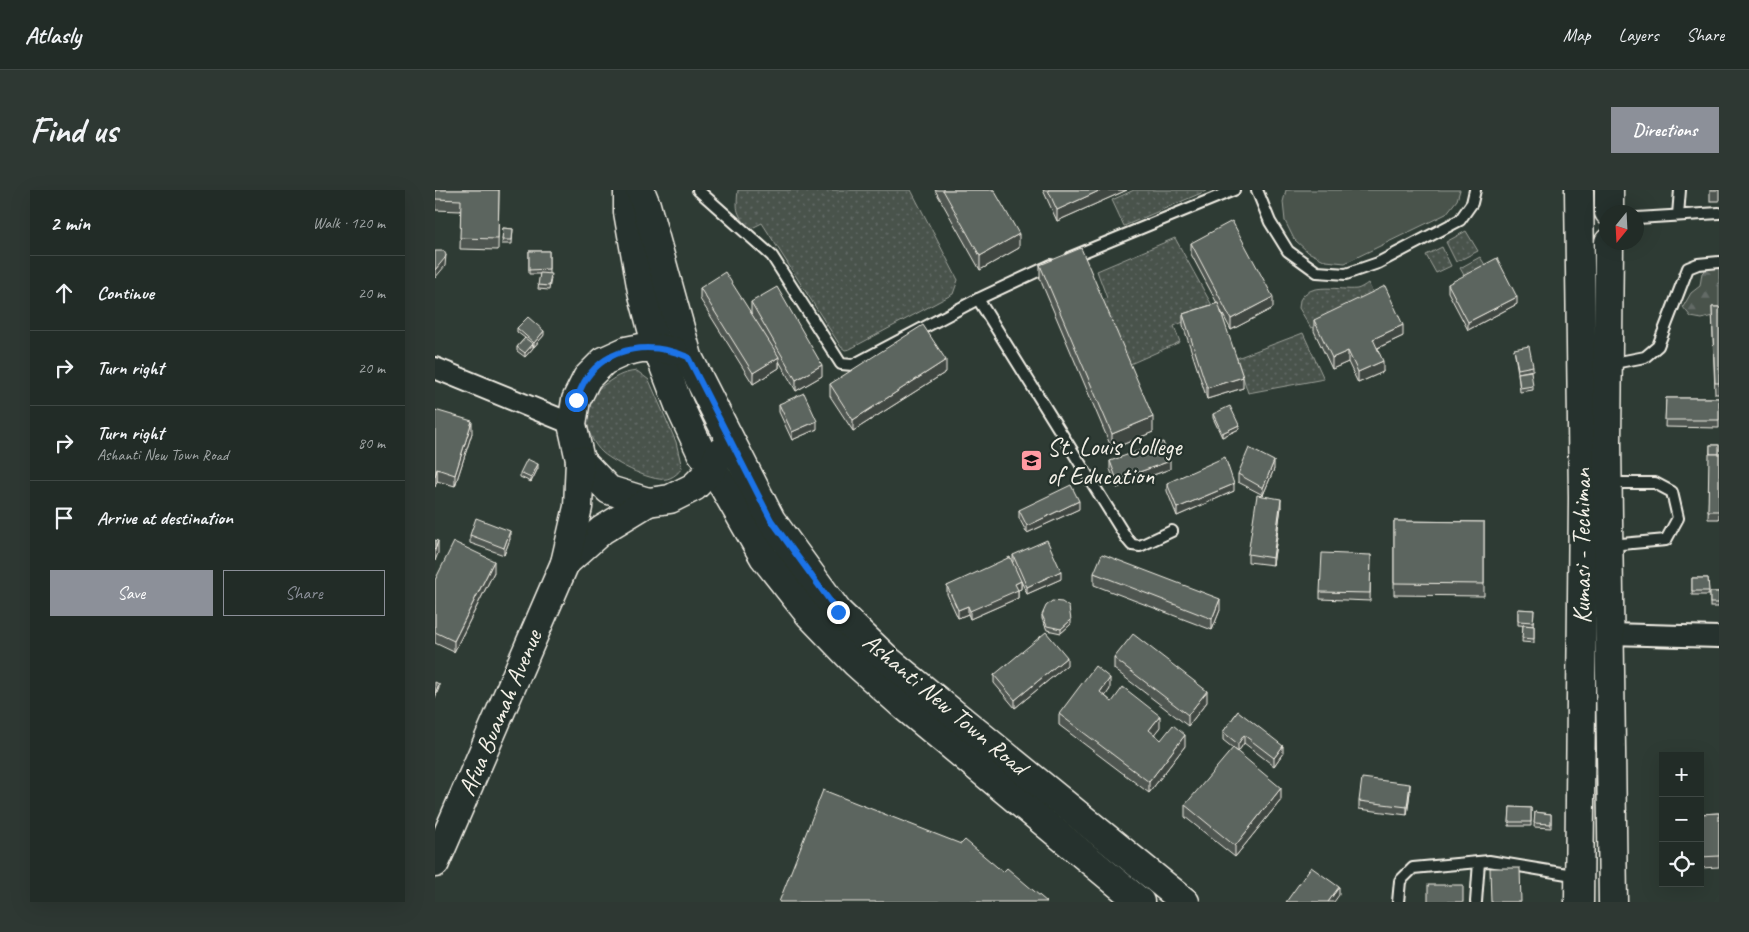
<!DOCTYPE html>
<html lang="en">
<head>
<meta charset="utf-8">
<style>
  :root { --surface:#222c27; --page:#2e3833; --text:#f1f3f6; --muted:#a2a7a7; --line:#3f4844; --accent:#8c9099 }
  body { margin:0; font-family:Caveat,sans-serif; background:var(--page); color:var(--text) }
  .controls { position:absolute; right:15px; bottom:15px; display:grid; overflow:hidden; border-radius:0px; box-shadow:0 5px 20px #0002 }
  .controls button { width:45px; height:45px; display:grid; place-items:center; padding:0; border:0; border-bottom:1px solid var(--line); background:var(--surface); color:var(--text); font:25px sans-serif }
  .compass { position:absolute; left:1164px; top:15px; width:45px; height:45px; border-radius:50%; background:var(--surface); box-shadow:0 5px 20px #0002; rotate:198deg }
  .stop { position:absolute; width:15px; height:15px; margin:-11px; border:4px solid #1a73e8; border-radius:50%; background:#fff }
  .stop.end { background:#1a73e8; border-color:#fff; box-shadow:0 1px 5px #0008 }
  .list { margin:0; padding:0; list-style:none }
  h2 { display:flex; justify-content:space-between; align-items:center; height:65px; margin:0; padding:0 20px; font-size:21px }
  h2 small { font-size:16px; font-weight:400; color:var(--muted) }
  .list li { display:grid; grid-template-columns:32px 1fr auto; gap:15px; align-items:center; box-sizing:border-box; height:75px; padding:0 20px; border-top:1px solid var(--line) }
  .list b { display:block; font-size:19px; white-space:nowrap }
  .list p { margin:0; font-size:16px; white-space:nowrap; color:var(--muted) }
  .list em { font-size:16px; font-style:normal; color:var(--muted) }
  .actions { display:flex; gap:10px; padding:15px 20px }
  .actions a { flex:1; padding:11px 0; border:1px solid var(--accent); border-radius:0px; text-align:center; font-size:18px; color:var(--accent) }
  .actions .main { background:var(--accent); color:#fff }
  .icon { flex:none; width:28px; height:28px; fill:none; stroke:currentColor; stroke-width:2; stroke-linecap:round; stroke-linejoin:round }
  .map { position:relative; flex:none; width:1284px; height:712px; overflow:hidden; border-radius:0px }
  header { display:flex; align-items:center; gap:30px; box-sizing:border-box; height:70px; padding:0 25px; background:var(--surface); border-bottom:1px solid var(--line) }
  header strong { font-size:24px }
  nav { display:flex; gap:28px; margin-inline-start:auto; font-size:18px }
  .intro { display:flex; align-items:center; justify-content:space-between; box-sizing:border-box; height:120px; padding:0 30px }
  h1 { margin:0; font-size:35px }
  .button { padding:12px 22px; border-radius:0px; background:var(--accent); color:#fff; font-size:18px; font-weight:700 }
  main { display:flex; gap:30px; padding:0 30px }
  aside { flex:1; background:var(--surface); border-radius:0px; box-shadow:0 5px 20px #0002 }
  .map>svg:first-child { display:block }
  .grass { fill:url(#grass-dots); stroke:#9ea29a }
  .forest { fill:url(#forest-firs); stroke:#9ea29a }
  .pitch { fill:#48524c; stroke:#9ea29a }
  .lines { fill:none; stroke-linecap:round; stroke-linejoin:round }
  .lane-casing { stroke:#f4f1e8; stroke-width:14 }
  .street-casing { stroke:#f4f1e8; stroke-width:24 }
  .secondary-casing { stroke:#f4f1e8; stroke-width:31 }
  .lane { stroke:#26332d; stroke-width:10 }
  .street { stroke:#26332d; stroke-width:20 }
  .secondary { stroke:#26332d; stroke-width:28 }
  .wall { fill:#4f5751; stroke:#f4f1e8 }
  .shaded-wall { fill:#404742; stroke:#f4f1e8 }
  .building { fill:#5c655e; stroke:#f4f1e8 }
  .route { stroke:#1a73e8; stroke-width:6 }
  .labels { text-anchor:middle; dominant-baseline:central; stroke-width:4.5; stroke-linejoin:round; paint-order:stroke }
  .poi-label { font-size:25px; fill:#f4f1e8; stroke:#26332d; text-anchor:start }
  .street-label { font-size:25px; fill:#f4f1e8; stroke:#26332d }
</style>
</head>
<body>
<header>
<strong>Atlasly</strong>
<nav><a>Map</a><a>Layers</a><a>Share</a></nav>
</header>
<div class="intro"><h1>Find us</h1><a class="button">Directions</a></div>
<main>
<aside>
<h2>2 min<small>Walk · 120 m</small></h2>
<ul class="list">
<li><svg class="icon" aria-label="ahead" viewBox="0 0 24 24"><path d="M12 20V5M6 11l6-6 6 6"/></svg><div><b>Continue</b></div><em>20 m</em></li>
<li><svg class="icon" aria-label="right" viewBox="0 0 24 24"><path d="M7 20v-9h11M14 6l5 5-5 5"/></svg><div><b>Turn right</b></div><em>20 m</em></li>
<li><svg class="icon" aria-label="right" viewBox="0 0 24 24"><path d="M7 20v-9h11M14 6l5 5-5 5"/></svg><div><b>Turn right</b><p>Ashanti New Town Road</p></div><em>80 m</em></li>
<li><svg class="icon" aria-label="arrive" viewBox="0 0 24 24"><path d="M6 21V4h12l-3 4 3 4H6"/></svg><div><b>Arrive at destination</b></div></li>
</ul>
<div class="actions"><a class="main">Save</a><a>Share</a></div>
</aside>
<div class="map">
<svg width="1284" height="712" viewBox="0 0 1284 712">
  <defs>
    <pattern id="grass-dots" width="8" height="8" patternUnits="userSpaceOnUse" patternTransform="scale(1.25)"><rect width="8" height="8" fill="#48524c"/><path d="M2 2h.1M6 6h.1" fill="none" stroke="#636b66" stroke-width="1.8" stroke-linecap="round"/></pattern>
    <pattern id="forest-firs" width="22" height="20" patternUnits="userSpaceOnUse" patternTransform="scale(1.25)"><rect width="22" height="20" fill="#48524c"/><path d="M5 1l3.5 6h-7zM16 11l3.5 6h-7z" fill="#636b66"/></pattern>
  </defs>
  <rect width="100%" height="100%" fill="#2e3b34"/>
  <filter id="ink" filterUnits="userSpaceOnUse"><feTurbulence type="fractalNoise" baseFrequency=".02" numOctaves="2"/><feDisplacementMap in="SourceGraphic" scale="10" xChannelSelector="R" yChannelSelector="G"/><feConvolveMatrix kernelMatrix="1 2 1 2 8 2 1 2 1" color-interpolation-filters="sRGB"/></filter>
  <g filter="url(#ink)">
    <g class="grass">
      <path d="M303 0H476L523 90 518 104 415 159 410 160 406 157 327 33 315 39C301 23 301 21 303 0Z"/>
      <polygon points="699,0 771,0 771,1 689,36 677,10"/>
      <polygon points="1031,41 1043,61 1021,72 1011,52"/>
      <polygon points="740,48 779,119 739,136 745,152 693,175 666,111 672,108 662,81"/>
      <polygon points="1007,57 1016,76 1001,83 991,65"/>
      <polygon points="1045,67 1052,78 1031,89 1025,78"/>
      <path d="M933 93 941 109 876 138 864 118 865 110C875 91 905 101 922 99 926 98 930 95 933 93Z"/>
      <polygon points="868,143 889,189 813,203 802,168"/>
      <path d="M202 181 214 190 241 252 247 278C244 282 240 286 235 288 221 295 180 273 168 263 149 246 144 212 167 196 181 187 185 183 202 181Z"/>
    </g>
    <polygon class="forest" points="1281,68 1284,68 1284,124 1267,129 1256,127 1248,117 1256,103 1265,96 1267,83"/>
    <polygon class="pitch" points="851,0 1025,0 1022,10 1011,24 910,73 891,71 873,62 859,49 850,31 848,12"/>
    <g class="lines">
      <defs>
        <g id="lane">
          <polyline points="263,0 337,66 406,174 418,175 543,109 616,75"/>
          <polyline points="822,0 835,32 853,61 882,82 911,84 943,73 1025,30 1037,13 1040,0"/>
          <polyline points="1243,25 1245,0"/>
          <polyline points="1202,28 1284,23"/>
          <polyline points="636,67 799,0"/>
          <polyline points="543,109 692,349 697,355 705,356 737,341"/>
          <polyline points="1174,174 1210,167 1223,156 1253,78 1263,74 1284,72"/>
          <polyline points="1173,293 1220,293 1237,302 1243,328 1231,350 1175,355"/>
          <polyline points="963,712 965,691 978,678 1054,671 1144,686"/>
          <polyline points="1041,712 1044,672"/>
        </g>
        <g id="street">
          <polyline points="0,178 137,234"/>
          <polyline points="1175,444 1284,447"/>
        </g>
        <g id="secondary">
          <polyline points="193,0 193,22 207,101 222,158 244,215 266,262 278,278 329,367 374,424 421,473 470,517 705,712"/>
          <polyline points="205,0 211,15 253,167 336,330 403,422 454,471 750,712"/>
          <polyline points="1144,0 1148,308 1144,712"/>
          <polyline points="1174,0 1174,22"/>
          <polyline points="1174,52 1172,252 1178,712"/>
          <polyline points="239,161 222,158 206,158 191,161 169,171 152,188 141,210 137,234 145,270 174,300 213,312 235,309 259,297 278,278 284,263"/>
          <polyline points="130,373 167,340 213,312"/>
          <polyline points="0,673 130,373 143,317 145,270"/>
        </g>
      </defs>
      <use href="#lane" class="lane-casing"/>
      <use href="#street" class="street-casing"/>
      <use href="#secondary" class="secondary-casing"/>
      <use href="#lane" class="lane"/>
      <use href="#street" class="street"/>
      <use href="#secondary" class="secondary"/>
    </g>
    <g class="wall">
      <polygon points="0,0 64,0 63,60 25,59 26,21 0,20"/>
      <polygon points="500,0 559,0 584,58 545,80"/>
      <polygon points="608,0 692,0 622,31"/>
      <rect x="1275" y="0" width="9" height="11"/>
      <polygon points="68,38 78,39 77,54 67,54"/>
      <polygon points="756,53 838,118 796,140 786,121 808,198 772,209 748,135 748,124 782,113 756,64"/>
      <polygon points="94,61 114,61 114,83 116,88 114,100 103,99 105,84 94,84"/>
      <polygon points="605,75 718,242 677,259 605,89"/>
      <polygon points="1013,94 1082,114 1033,140 1013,102"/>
      <polygon points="265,98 316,123 316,112 387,186 361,201 344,171 344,178 318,194 265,109"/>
      <polygon points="1277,117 1284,117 1284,204 1280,204"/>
      <polygon points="879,130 968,146 943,158 948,182 923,193 913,172 897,179 879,141"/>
      <polygon points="82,138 109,145 99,157 98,155 98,158 90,167 82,161 82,157 90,148 82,142"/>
      <polygon points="1079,159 1098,176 1098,180 1083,183"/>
      <polygon points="511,182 418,241 395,206 395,194"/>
      <polygon points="1083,183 1098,196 1098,200 1085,202"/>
      <polygon points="1231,208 1284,208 1284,238 1230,237"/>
      <polygon points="344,214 382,239 357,250 344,222"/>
      <polygon points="0,220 37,243 20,296 2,291"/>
      <polygon points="778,224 804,239 787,247 778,228"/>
      <polygon points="1275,255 1284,255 1284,329 1273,329"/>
      <polygon points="675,271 735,279 682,298 675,279"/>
      <polygon points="103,278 96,292 85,287 85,283"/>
      <polygon points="839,279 828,305 803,292 803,284"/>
      <polygon points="732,293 799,301 742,326 732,301"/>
      <polygon points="846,317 838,375 813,372 813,364"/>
      <polygon points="644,319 592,343 584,328 584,320"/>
      <polygon points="959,331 1049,332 1049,406 959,405"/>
      <polygon points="35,345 75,349 69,365 35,353"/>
      <polygon points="578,365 626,389 592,404 586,391 586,399 583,400 583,408 535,429 533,424 523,428 512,404 512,396 578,372"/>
      <polygon points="936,365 935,411 885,409 885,402"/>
      <polygon points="59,382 19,462 0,453 0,390"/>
      <polygon points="659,383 785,420 777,440 659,395"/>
      <polygon points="1257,388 1273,388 1274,405 1257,405"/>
      <rect x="1275" y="402" width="9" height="15"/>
      <polygon points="1083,419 1099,420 1098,436 1083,435"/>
      <polygon points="607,425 636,434 626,443 612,440 607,429"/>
      <polygon points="1088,435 1099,436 1099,453 1087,452"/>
      <polygon points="679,468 772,512 753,536 679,479"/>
      <polygon points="632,475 580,518 559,493 559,485"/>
      <polygon points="675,499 670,506 677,512 725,537 719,544 726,550 750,556 714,603 624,535 624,524"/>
      <polygon points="803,521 848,563 839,576 809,553 803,562 788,550 788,542"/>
      <polygon points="975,602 972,625 924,619 924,611"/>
      <polygon points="846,610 800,667 750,627 750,615"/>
      <polygon points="1075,617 1096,618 1096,636 1074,636"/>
      <polygon points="1100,622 1116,624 1116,638 1099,637"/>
      <polygon points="1284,623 1284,677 1265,678 1265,624"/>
    </g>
    <g class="shaded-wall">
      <polygon points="666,0 692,0 622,31 622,20"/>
      <polygon points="584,44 584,58 545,80 545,66"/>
      <polygon points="11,65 10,76 0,88 0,80"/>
      <polygon points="838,107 838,118 796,140 796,129"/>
      <polygon points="1082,107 1082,114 1033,140 1033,132"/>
      <polygon points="968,135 968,146 938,160 938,149"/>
      <polygon points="109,141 109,145 99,157 99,153"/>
      <polygon points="98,154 98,158 90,167 90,163"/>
      <polygon points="913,161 913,172 897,179 897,168"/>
      <polygon points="344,167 344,178 318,194 318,183"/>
      <polygon points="511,170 511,182 418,241 418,230"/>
      <polygon points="948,171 948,182 923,193 923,182"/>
      <polygon points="387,175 387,186 361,201 361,190"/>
      <polygon points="808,187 808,198 772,209 772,198"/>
      <polygon points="718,227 718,242 677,259 677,244"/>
      <polygon points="37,231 37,243 20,296 20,285"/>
      <polygon points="382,231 382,239 357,250 357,242"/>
      <polygon points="804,235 804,239 787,247 787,243"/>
      <polygon points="735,271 735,279 682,298 682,290"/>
      <polygon points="839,271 839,279 828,305 828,298"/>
      <polygon points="103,274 103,278 96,292 96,288"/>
      <polygon points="2,279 2,291 0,297 0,286"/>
      <polygon points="799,294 799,301 742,326 742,318"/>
      <polygon points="846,309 846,317 838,375 838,368"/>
      <polygon points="644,311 644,319 592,343 592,336"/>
      <polygon points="75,341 75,349 69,365 69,358"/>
      <polygon points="3,351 3,363 0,371 0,360"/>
      <polygon points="59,371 59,382 19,462 19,451"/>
      <polygon points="626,381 626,389 592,404 592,397"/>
      <polygon points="586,391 586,399 583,400 583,408 535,429 535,421 580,394"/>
      <polygon points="785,409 785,420 777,440 777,429"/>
      <polygon points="533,416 533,424 523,428 523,420"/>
      <polygon points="636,430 636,434 626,443 626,439"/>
      <polygon points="632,467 632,475 580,518 580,510"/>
      <polygon points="675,488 675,499 665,514 665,502"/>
      <polygon points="4,494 4,498 0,508 0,504"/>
      <polygon points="772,501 772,512 753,536 753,525"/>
      <polygon points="725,526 725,537 714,551 714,540"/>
      <polygon points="750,545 750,556 714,603 714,592"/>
      <polygon points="809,545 809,553 803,562 803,554"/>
      <polygon points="848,556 848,563 839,576 839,568"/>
      <polygon points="975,594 975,602 972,625 972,617"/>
      <polygon points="846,598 846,610 800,667 800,656"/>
      <polygon points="904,697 904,705 899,712 893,712"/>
    </g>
    <g class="building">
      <polygon points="0,0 64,0 63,49 25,48 26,10 0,9"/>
      <polygon points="508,0 559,0 584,44 545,66"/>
      <polygon points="613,0 666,0 622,20"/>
      <polygon points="797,31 838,107 796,129 756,53"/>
      <polygon points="68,38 78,39 77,50 67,50"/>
      <polygon points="646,58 718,227 677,244 605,75"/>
      <polygon points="0,61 9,61 11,65 10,68 0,80"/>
      <polygon points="94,61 114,61 114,79 94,80"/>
      <polygon points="1062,68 1082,107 1033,132 1013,94"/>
      <polygon points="290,82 344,167 318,183 265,98"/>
      <polygon points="105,83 116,84 114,96 103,95"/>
      <polygon points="950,96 968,135 938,149 948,171 923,182 913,161 897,168 879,130"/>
      <polygon points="342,97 387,175 361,190 316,112"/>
      <polygon points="783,113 808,187 772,198 748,124"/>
      <polygon points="1277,117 1284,117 1284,193 1280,193"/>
      <polygon points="93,127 109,141 99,153 82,138"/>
      <polygon points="488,135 511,170 418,230 395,194"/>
      <polygon points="90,148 98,154 90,163 82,157"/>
      <polygon points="1094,156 1098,176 1083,179 1079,159"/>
      <polygon points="1096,181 1098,196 1085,198 1083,183"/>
      <polygon points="369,203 382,231 357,242 344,214"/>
      <polygon points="1231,208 1284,208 1284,230 1230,230"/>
      <polygon points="795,216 804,235 787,243 778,224"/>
      <polygon points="0,220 37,231 20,285 2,279 0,286"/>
      <polygon points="728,252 735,271 682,290 675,271"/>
      <rect x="1275" y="255" width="9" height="9"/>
      <polygon points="814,258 839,271 828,298 803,284"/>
      <polygon points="1274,264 1284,264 1284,321 1273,321"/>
      <polygon points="790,267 799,294 742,318 732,293"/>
      <polygon points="92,269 103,274 96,288 85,283"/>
      <polygon points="636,295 644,311 592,336 584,320"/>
      <polygon points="822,305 846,309 838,368 813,364"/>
      <polygon points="41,328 75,341 69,358 35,345"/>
      <polygon points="959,331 1049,332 1049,394 959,393"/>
      <polygon points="0,350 3,351 0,360"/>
      <polygon points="612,350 626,381 592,397 578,365"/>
      <polygon points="19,352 59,371 19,451 0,442 0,390"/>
      <polygon points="887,363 936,365 935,403 885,402"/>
      <polygon points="667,364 785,409 777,429 659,383"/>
      <polygon points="575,367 586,391 580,394 583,400 535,421 533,416 523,420 512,396"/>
      <polygon points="1257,388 1273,388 1274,401 1257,401"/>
      <rect x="1275" y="402" width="9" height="11"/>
      <polygon points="617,411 627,412 634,417 636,430 626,439 612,436 607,425 611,416"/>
      <polygon points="1083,419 1099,420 1098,432 1083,431"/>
      <polygon points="1088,435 1099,436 1099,449 1087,448"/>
      <polygon points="611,442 632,467 580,510 559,485"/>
      <polygon points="698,444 772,501 753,525 679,468"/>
      <polygon points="660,476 675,488 665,502 677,512 688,497 725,526 714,540 726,550 738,535 750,545 714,592 624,524"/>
      <polygon points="0,492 4,494 0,504"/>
      <polygon points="803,521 848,556 839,568 809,545 803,554 788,542"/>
      <polygon points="798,558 846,598 800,656 750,615"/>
      <polygon points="927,588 975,594 972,617 924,611"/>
      <polygon points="388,600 526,654 530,650 568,682 572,678 612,712 344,712"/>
      <polygon points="1075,617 1096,618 1096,632 1074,632"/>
      <polygon points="1100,622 1116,624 1116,634 1099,633"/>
      <polygon points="1284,623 1284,666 1265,667 1265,624"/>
      <polygon points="876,677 904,697 893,712 851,712"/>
      <polygon points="1055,678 1085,678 1086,712 1056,712"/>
      <rect x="993" y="695" width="35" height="17"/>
    </g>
  </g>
  <g class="lines" filter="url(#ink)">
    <path class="route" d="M141 210C144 203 147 195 151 189 175 154 218 152 253 167L336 330 403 422"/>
  </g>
  <defs>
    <symbol id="university-square" viewBox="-11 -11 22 22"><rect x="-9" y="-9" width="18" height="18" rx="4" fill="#ff9aa2" stroke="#26332d"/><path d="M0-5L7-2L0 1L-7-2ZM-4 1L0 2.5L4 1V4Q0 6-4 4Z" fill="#111"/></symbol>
  </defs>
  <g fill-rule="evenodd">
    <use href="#university-square" x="584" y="258" width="25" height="25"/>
  </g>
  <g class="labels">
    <g class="poi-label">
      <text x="612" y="257">St. Louis College<tspan x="612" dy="29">of Education</tspan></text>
    </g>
    <g class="street-label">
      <text transform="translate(1147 356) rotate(-90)">Kumasi - Techiman</text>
      <text transform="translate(510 514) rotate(40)">Ashanti New Town Road</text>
      <text transform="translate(65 523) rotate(-67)">Afua Buamah Avenue</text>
    </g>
  </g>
</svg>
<div class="controls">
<button>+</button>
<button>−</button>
<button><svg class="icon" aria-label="locate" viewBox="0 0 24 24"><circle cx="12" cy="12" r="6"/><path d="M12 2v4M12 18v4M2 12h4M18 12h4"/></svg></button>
</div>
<svg class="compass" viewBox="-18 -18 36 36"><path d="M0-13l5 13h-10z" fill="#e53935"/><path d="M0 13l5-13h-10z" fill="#a2a7a7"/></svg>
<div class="stop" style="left:141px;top:210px"></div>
<div class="stop end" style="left:403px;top:422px"></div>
</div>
</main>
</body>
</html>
